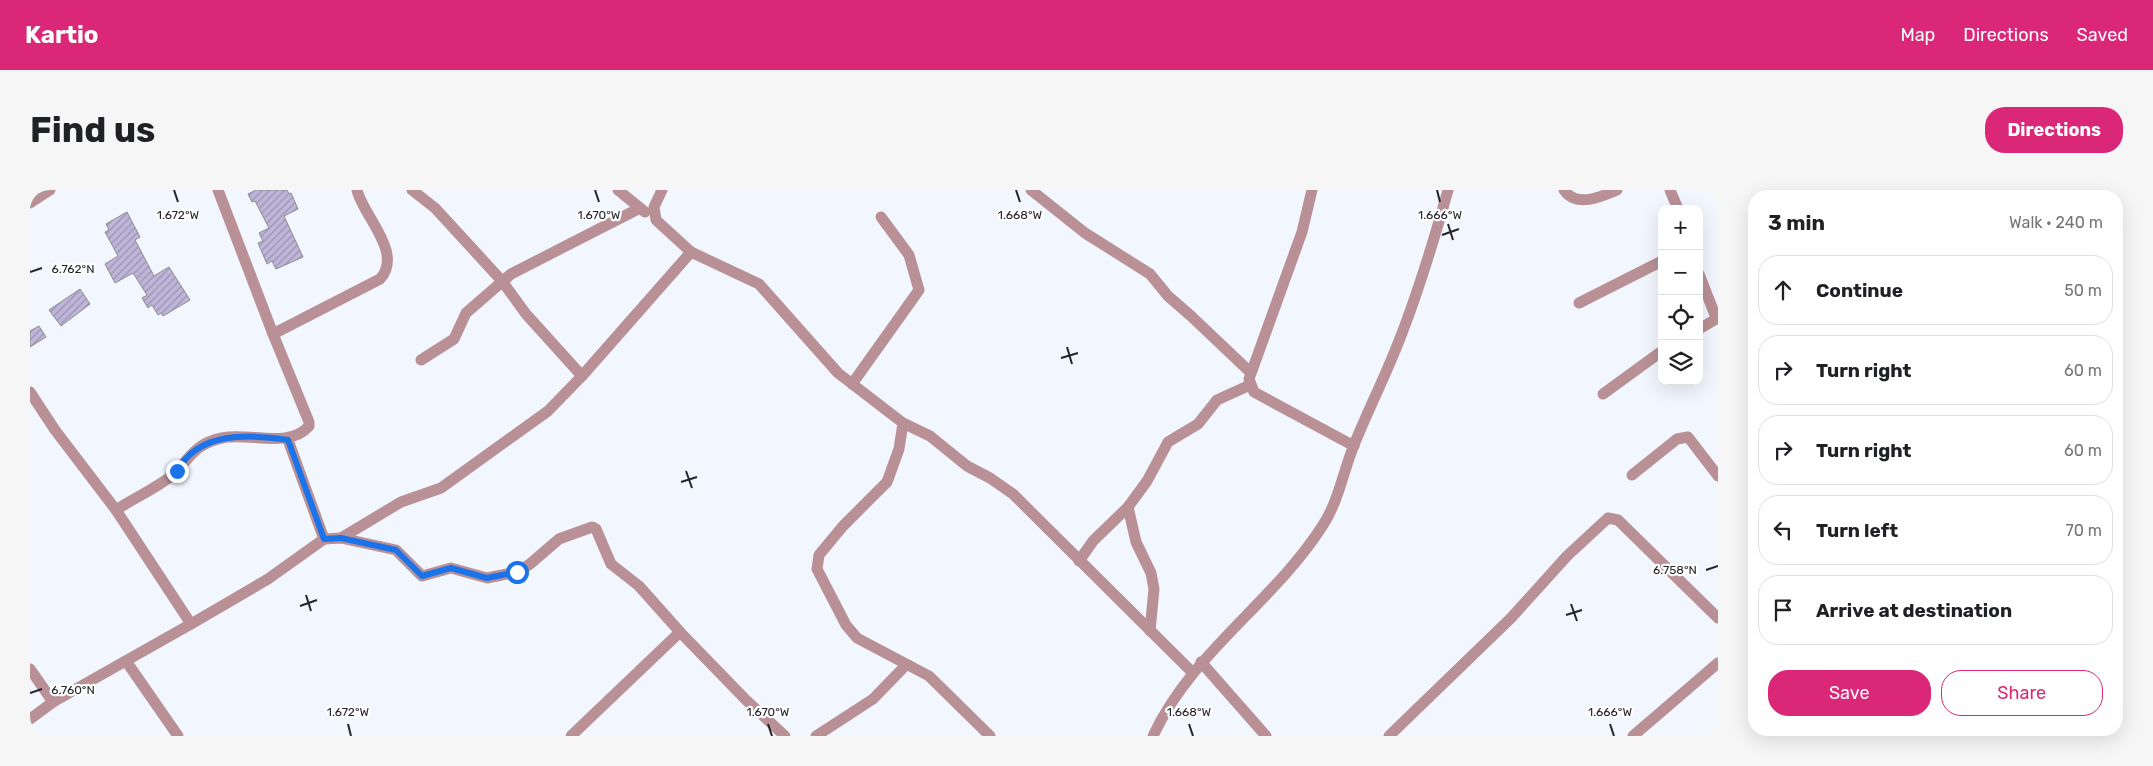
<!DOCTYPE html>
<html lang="en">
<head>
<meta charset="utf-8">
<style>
  :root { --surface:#fff; --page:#f6f6f6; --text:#202124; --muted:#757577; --line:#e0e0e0; --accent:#db2777 }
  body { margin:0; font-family:Rubik,sans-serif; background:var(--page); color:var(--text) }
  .controls { position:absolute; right:15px; top:15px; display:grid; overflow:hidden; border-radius:10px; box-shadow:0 5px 20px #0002 }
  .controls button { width:45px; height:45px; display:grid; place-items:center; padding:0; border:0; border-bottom:1px solid var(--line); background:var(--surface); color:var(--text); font:25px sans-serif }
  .stop { position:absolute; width:15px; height:15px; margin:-11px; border:4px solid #1a73e8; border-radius:50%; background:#fff }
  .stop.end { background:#1a73e8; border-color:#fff; box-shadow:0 1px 5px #0008 }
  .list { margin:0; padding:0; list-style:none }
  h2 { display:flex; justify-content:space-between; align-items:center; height:65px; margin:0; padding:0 20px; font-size:21px }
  h2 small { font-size:16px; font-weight:400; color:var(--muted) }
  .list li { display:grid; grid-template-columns:32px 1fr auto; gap:15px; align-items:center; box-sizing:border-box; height:70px; margin:0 10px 10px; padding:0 10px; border:1px solid var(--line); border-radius:20px }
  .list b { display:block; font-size:19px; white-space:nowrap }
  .list em { font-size:16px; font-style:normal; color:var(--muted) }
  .actions { display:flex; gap:10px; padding:15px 20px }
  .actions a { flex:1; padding:11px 0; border:1px solid var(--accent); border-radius:20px; text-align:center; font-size:18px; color:var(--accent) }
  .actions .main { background:var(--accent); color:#fff }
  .icon { flex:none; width:28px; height:28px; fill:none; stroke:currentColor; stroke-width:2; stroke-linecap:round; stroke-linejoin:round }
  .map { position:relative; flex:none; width:1688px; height:546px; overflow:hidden; border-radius:20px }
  header { display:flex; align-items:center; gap:30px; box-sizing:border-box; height:70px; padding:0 25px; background:var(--accent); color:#fff }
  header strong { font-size:24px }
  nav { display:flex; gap:28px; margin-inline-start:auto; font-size:18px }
  .intro { display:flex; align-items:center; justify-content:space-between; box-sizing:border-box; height:120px; padding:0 30px }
  h1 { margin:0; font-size:35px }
  .button { padding:12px 22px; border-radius:20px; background:var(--accent); color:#fff; font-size:18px; font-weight:700 }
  main { display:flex; gap:30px; padding:0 30px }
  aside { flex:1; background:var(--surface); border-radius:20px; box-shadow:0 5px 20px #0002 }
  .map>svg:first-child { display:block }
  .building { fill:url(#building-hatch); stroke:#8c8b92 }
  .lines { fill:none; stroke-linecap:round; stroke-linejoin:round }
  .minor { stroke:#b99095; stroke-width:11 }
  .route { stroke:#1a73e8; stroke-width:6 }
  .ticks { fill:none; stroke:#242528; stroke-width:2 }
  .ticks-label { font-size:12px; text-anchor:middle; fill:#242528; stroke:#fff; stroke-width:4.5; stroke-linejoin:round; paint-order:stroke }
</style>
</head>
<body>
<header>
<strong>Kartio</strong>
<nav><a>Map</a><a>Directions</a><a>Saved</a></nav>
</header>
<div class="intro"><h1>Find us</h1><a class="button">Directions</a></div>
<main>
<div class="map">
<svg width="1688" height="546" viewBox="0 0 1688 546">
  <defs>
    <pattern id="building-hatch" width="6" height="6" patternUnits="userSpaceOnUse" patternTransform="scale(1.25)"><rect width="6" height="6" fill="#bfb5d9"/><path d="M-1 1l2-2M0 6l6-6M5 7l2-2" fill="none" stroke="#9b93b0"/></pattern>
  </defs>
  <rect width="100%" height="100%" fill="#f2f6fe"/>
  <g class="building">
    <polygon points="226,0 257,0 259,4 261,3 268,19 254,26 273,67 246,79 242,71 237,74 228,53 233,51 229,43 239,38 225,11 222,12 218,4"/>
    <polygon points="97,22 110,47 105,50 124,86 139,77 160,110 133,126 131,123 128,125 122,115 118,118 112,108 117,105 103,83 85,93 75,74 88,66 75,42 79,40 76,34"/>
    <polygon points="50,99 60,114 31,136 19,120"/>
    <polygon points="9,136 16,147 0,157 0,141"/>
  </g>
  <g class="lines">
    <g class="minor">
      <polyline points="188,0 243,144"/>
      <polyline points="382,0 405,18 472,91 496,124 552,186"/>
      <polyline points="588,0 615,22"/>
      <polyline points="632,0 624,17 626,30 661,62 729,94 808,183 873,233 869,259 857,292 813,336 789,365 787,379 816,435 827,448 899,486 960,546"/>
      <polyline points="1001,0 1055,43 1120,84 1138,106 1161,126 1220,182"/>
      <polyline points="1282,0 1272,42 1219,189 1224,202 1324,256"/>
      <path d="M1534 0C1546 18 1571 7 1587 0"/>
      <polyline points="1640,0 1648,19"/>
      <polyline points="0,13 20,0"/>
      <polyline points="1669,84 1685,125 1688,126"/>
      <polyline points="1549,113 1632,71"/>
      <polyline points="1669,139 1688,128"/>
      <polyline points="391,170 424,149 436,123 481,84 610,18"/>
      <polyline points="822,194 889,100 879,65 851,27"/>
      <polyline points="0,202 25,240 86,320"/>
      <polyline points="1573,204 1632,161"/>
      <polyline points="873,233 900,246 937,276 960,288 983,304 1162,482"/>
      <polyline points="258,250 294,349 311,348 366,360 392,386 421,378 457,388 487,382 500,374 529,349 562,337 566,339 581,374 609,396 650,442 716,510 755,546"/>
      <polyline points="1602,285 1647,249 1658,247 1688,286"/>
      <polyline points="1098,317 1106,352 1121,383 1124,399 1120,441"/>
      <polyline points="311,348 371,312 411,298 518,221 552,186 661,62"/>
      <polyline points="1049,371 1063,351 1098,317 1117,291 1138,252 1168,234 1187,210 1220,195"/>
      <polyline points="161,434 238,389 294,349"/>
      <polyline points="96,471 148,546"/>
      <polyline points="1171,472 1236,546"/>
      <polyline points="0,479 23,512 0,529"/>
      <path d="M23 512 161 434 86 320C102 309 135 294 147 281 162 264 168 253 192 248 218 242 260 259 279 236V232L243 144 350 89C374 63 333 26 327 0"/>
      <polyline points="541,546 650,442"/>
      <polyline points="786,546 843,509 876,475"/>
      <path d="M1123 546C1162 462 1244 412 1293 335 1309 310 1313 282 1324 255 1336 225 1350 197 1362 168 1385 114 1402 57 1418 0"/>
      <polyline points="1359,546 1481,428 1537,366 1578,328 1588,330 1688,428"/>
      <polyline points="1603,546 1688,473"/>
    </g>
  </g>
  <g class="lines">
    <path class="route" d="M147 281C169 241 218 244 258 250L294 349 311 348 366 360 392 386 421 378 457 388 487 382"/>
  </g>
  <path class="ticks" d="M144 0 148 12M565 0 569 12M986 0 990 12M1407 0 1410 12M1418 34 1423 50M1412 45 1429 39M0 82 12 78M1037 157 1042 174M1031 168 1048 163M656 281 662 298M651 292 667 287M1676 380 1688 376M276 405 281 421M1541 414 1547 431M270 416 287 410M1536 425 1552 420M0 503 12 499M318 534 321 546M738 534 742 546M1159 534 1163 546M1580 534 1584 546"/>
  <g class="ticks-label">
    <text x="148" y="29">1.672°W</text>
    <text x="569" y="29">1.670°W</text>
    <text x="990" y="29">1.668°W</text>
    <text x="1410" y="29">1.666°W</text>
    <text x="43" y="83">6.762°N</text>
    <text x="1645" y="384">6.758°N</text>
    <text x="43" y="504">6.760°N</text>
    <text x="318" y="526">1.672°W</text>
    <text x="738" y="526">1.670°W</text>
    <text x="1159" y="526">1.668°W</text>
    <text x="1580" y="526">1.666°W</text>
  </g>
</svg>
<div class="controls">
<button>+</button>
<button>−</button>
<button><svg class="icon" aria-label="locate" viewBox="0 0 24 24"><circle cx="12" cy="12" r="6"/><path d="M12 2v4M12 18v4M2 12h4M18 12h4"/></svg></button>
<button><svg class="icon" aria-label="layers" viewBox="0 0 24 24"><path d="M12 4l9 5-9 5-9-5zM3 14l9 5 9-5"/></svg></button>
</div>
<div class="stop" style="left:487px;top:382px"></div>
<div class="stop end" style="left:147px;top:281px"></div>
</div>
<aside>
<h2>3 min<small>Walk · 240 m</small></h2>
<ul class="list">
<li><svg class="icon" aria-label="ahead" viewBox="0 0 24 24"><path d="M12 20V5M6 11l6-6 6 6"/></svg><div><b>Continue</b></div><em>50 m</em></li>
<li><svg class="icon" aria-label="right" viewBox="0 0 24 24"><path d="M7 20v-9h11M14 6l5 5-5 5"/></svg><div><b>Turn right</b></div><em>60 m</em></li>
<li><svg class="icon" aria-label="right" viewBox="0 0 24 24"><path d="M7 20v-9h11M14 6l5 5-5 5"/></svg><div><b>Turn right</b></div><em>60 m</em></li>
<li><svg class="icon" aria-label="left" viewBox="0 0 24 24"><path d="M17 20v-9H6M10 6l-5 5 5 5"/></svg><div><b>Turn left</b></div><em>70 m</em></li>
<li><svg class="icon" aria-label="arrive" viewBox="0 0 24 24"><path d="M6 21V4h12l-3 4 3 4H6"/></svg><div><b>Arrive at destination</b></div></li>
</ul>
<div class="actions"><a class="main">Save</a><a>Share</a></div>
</aside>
</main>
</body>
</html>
